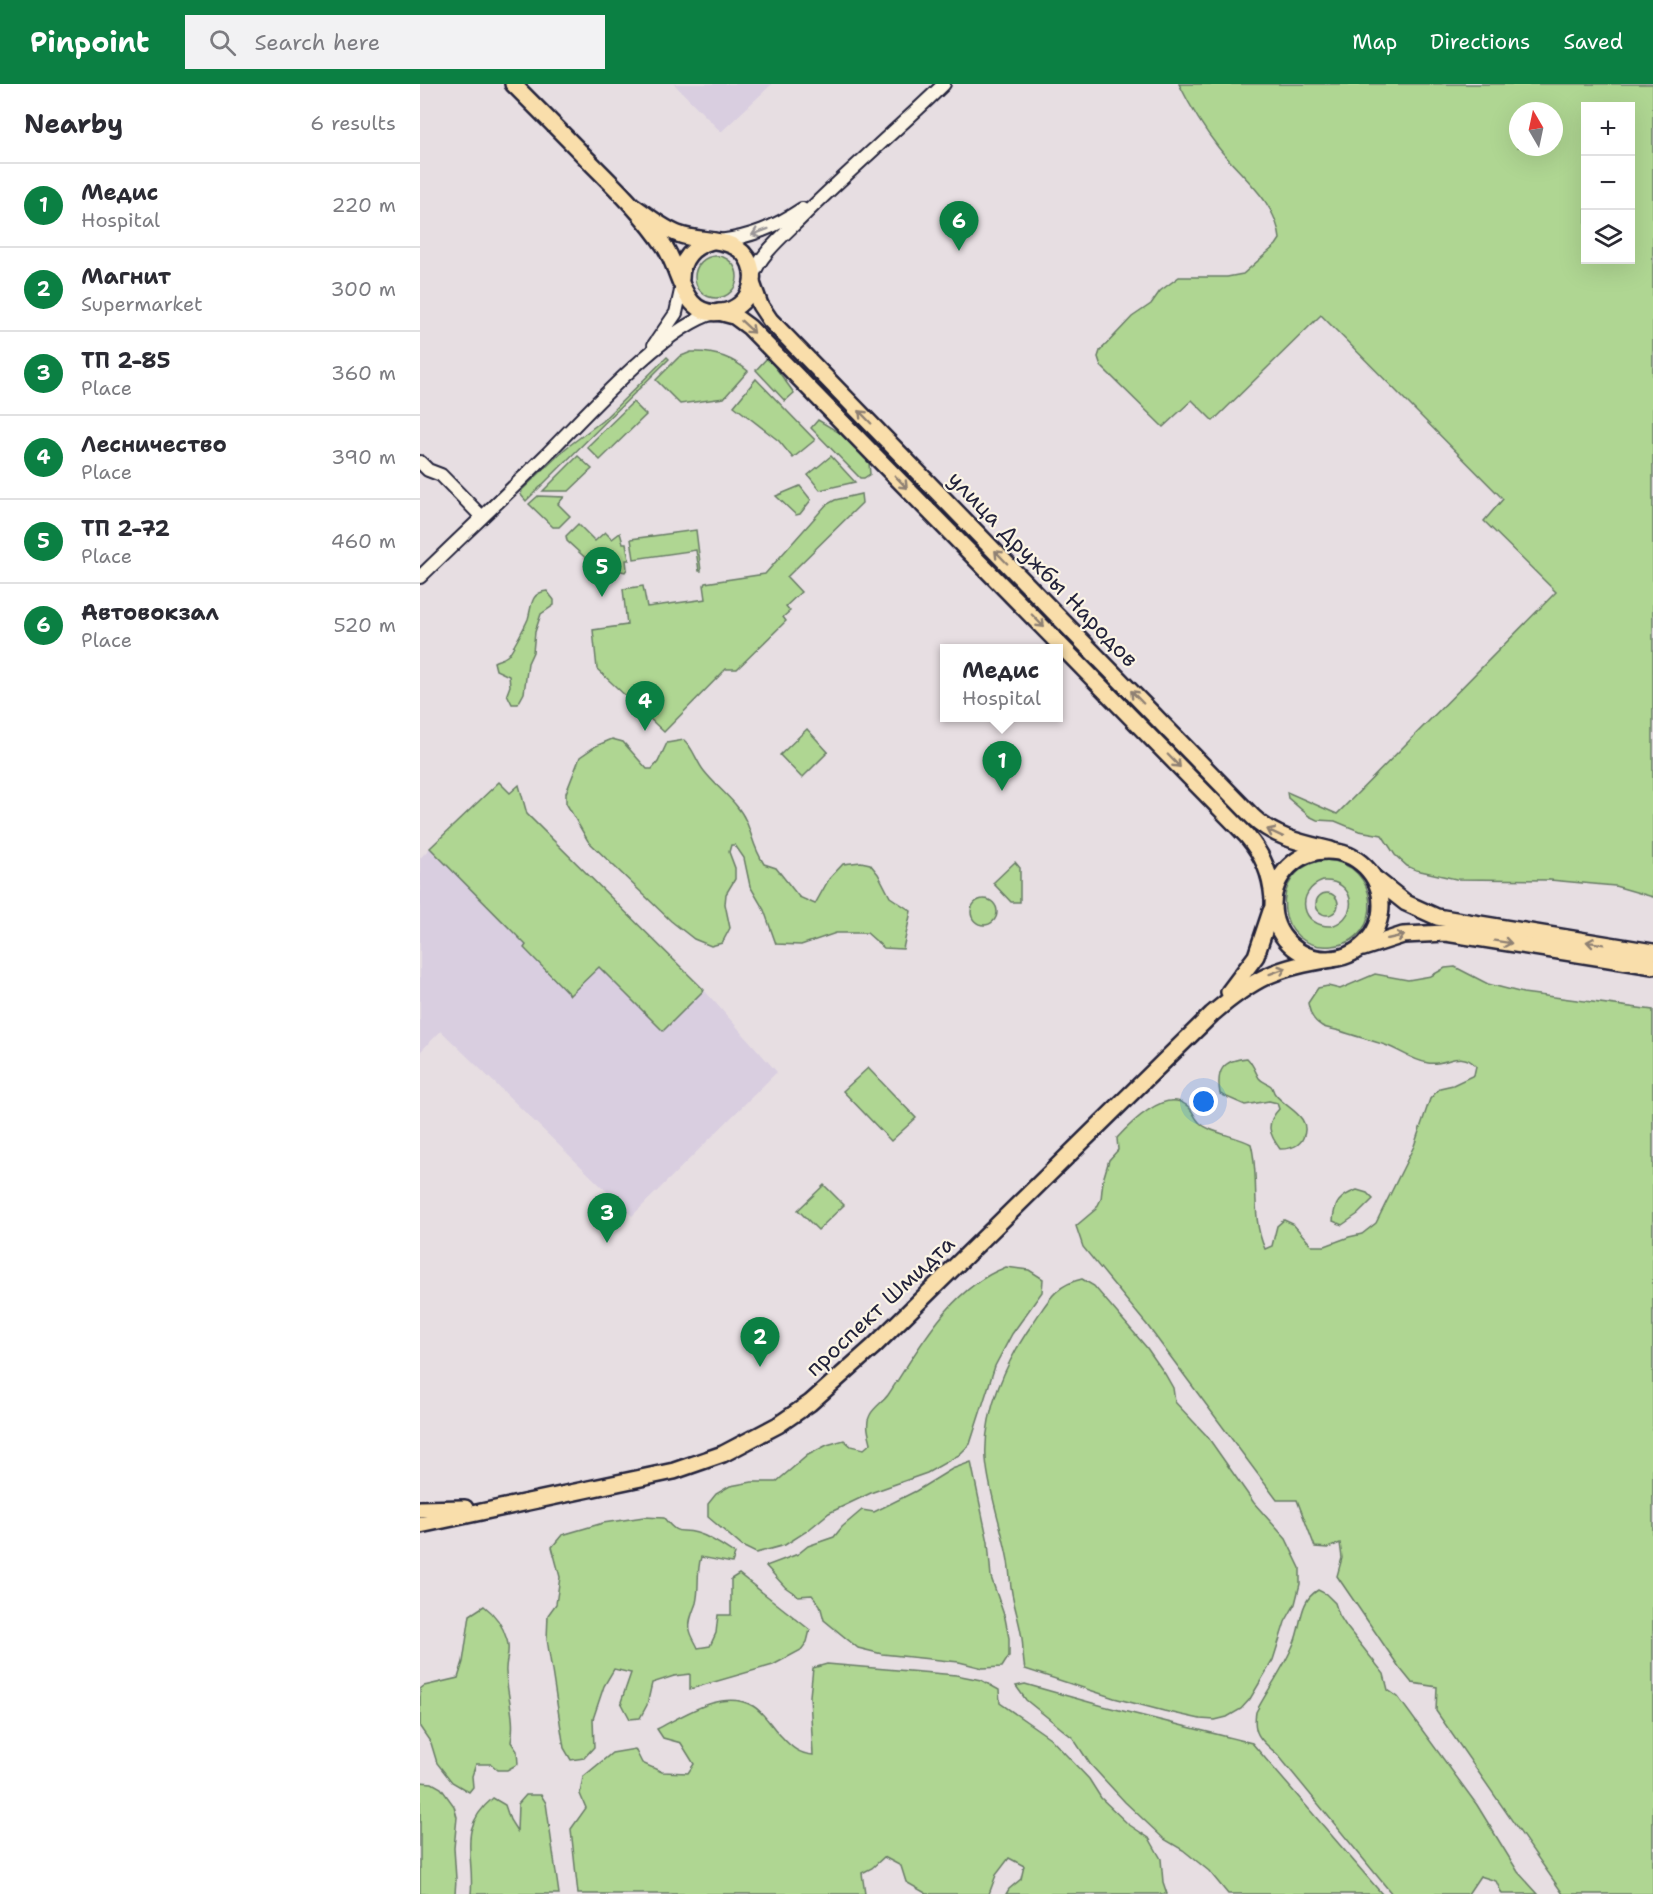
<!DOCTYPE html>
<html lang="en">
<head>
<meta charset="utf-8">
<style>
  :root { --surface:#fff; --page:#f2f2f3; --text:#2b2b33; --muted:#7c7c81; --line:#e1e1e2; --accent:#0b8043 }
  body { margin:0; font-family:"Shantell Sans",sans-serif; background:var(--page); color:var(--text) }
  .controls { position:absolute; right:18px; top:18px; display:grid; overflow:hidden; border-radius:0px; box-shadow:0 6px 24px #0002 }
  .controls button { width:54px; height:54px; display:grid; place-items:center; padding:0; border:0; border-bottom:2px solid var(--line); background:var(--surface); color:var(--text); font:30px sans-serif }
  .compass { position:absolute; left:1089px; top:18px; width:54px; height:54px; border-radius:50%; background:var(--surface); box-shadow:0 6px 24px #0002; rotate:351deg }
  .you { position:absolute; left:784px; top:1018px; width:21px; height:21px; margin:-15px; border:4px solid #fff; border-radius:50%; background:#1a73e8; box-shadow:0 0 0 9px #1a73e833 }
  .badge { display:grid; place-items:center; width:39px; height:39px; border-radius:50%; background:var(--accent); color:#fff; font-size:20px; font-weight:700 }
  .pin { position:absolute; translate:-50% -50px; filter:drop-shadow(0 2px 3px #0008) }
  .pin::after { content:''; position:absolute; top:32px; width:21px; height:18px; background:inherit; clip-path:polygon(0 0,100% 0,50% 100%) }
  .popup { position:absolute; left:520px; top:560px; width:123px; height:78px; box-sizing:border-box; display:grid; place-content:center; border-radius:0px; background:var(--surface); filter:drop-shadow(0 2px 4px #0005); font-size:20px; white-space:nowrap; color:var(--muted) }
  .popup b { font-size:22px; color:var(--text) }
  .popup::after { content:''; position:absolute; left:50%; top:100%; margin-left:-12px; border:12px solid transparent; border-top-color:var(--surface) }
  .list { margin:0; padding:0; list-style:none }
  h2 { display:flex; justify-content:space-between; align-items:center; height:78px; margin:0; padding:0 24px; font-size:26px }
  h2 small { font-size:20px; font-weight:400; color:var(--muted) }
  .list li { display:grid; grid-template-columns:39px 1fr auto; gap:18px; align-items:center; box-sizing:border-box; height:84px; padding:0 24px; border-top:2px solid var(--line) }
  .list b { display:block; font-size:22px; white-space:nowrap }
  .list p { margin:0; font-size:20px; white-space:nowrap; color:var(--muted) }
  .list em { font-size:20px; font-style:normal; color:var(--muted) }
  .icon { flex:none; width:33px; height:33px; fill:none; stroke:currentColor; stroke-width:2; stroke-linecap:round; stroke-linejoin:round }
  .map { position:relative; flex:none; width:1233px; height:1810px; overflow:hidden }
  header { display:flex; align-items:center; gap:36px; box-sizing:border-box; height:84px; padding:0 30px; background:var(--accent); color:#fff }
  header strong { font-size:28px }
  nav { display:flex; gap:33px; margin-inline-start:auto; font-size:21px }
  .search { width:420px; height:54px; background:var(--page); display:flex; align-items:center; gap:15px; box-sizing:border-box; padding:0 21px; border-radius:0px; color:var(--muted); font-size:22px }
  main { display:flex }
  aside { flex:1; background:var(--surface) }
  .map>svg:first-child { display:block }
  .built { fill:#d9cee0 }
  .green { fill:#afd692; stroke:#687c66; stroke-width:1.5; fill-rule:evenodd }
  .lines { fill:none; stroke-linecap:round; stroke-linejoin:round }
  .minor-casing { stroke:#22223b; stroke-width:16 }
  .major-casing { stroke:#22223b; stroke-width:20 }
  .minor { stroke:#fcf5e5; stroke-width:12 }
  .major { stroke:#f9deab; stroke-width:15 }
  .oneway { stroke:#9a9698 }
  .oneway2 { stroke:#8e8073 }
  .labels { text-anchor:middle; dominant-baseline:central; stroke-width:4.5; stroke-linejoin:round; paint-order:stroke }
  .street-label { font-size:22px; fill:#22223b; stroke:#fcf5e5 }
</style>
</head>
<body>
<header>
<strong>Pinpoint</strong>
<div class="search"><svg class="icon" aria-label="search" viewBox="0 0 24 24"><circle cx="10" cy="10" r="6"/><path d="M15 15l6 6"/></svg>Search here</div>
<nav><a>Map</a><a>Directions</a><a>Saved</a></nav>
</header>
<main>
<aside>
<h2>Nearby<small>6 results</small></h2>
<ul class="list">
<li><span class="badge">1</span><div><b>Медис</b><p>Hospital</p></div><em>220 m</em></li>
<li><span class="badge">2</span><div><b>Магнит</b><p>Supermarket</p></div><em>300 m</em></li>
<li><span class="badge">3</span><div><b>ТП 2-85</b><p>Place</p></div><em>360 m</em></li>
<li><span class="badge">4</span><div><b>Лесничество</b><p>Place</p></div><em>390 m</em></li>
<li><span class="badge">5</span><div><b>ТП 2-72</b><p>Place</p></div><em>460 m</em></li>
<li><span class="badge">6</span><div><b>Автовокзал</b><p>Place</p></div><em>520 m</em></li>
</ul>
</aside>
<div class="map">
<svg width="1233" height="1810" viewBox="0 0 1233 1810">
  <rect width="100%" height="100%" fill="#e7dee2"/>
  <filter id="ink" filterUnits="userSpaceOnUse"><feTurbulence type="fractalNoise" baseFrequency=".0167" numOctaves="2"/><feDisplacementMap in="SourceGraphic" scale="12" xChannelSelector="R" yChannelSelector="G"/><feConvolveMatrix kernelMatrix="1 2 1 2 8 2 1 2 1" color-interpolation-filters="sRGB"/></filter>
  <g filter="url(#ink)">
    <g class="built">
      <polygon points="254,0 352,0 301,48"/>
      <polygon points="79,698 90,709 99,701 107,730 284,906 357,988 212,1132 21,947 0,968 0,774"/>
    </g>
    <g class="green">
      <path d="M759 0H1233V813L1195 802 1130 796 1036 795 996 786 987 782 975 771 962 751 939 747 915 737 897 736 889 732 868 714 867 708 917 730 1136 508 1064 437 1083 415 901 231 793 337 772 316 743 343 681 282 678 273 680 267 712 233 731 220 740 207 759 193H807L823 190 856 161 860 155C856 116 820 92 798 63 783 44 770 22 759 0ZM1210 22V176H1166V22ZM1098 27H1134V63H1098Z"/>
      <circle cx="296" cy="193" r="21"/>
      <path d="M271 268C292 267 312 273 328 287L304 314 260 320 236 296 259 273Z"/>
      <polygon points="247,273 249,275 106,417 101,411 102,406 146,364 182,337"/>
      <polygon points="348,273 374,309 365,317 336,286"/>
      <polygon points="336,295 395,356 373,374 359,357 314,322"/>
      <polygon points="213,318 226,331 180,376 167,363"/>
      <polygon points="398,336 420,349 449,379 450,390 444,394 440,394 391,344"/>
      <polygon points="158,372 172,385 149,407 123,407"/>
      <polygon points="411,372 435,398 400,406 388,391"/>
      <polygon points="380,402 391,416 380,430 376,431 356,412"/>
      <polygon points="441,410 442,419 367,493 381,508 366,522 370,527 363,533 366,537 317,585 306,585 244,648 177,585 173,546 207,541 203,505 223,502 227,523 286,515 284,501 285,499 345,490 406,421 415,416"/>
      <polygon points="118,412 144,413 138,420 150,432 139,443 133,443 109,420"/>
      <polygon points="158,440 175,457 185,448 192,455 200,449 203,459 206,459 209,476 206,476 207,485 205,488 171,479 147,457 146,452"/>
      <polygon points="276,446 281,487 279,487 276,466 214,475 211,455"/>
      <path d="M127 507 134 516V521L121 530 115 548 113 568 108 579 104 609 98 620H92L87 610 90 602 89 592 76 586 74 578C78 576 83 575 87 572 91 569 106 540 108 535 112 522 110 509 127 507Z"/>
      <polygon points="387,645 408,668 382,694 360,671"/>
      <path d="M192 655 203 658 227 685H232L238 678 247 659 264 656C274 665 276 677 284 687 297 704 317 717 326 737 333 753 333 763 344 780L356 784 379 813 395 820 409 795 423 780 441 778 450 780 458 790 470 813 491 827 483 865 464 864 447 849H416L381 861 356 860 344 826 330 802 324 774 315 761H311L309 768 315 784V795L306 810 305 820 310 844 302 859 291 862 274 855 251 837 168 757 146 719V709L160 673 176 662Z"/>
      <polygon points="79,698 90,709 99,701 107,730 284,906 243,947 179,883 150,911 104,864 106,861 10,764"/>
      <path d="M905 776C961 778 966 857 912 862 855 868 845 784 905 776ZM903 797C934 795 941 832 912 842 881 844 874 807 903 797Z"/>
      <polygon points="595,778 600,784 600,818 591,818 573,799"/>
      <circle cx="907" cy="820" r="11"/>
      <circle cx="564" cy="828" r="13"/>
      <path d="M1035 883 1068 900 1103 909 1233 926V1810H1143L1016 1627 1017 1603 992 1599 979 1583 917 1492 922 1474 920 1459 908 1464 895 1463 877 1416H857L727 1241 663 1163 656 1142 676 1125 681 1115 683 1096 689 1076 698 1066 697 1054C711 1039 744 1005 766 1021 773 1025 774 1034 780 1039 790 1049 817 1052 831 1060 840 1094 830 1132 845 1165L852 1162 857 1142 864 1136 873 1140 892 1162H905L929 1153 942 1150 956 1139 994 1062 1010 1015 1020 1004 1033 1001 1054 991 1056 982C1041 965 1026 982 1008 979 991 976 980 966 965 961 950 956 935 952 920 947 914 945 907 945 902 942 892 936 890 929 888 919L898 904 908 902 920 905 955 890 988 896 1011 892 1025 884Z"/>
      <path d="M827 974C833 980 835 987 839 994 842 998 847 999 851 1002 853 1004 853 1008 855 1010 865 1024 893 1032 883 1054 879 1063 869 1065 860 1065 849 1050 845 1040 859 1025L857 1019 849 1017 825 1021 800 1010C796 987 802 976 827 974Z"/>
      <polygon points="448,984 496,1034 471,1057 423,1007"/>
      <polygon points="404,1101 424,1121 398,1146 378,1126"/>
      <path d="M937 1106 947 1109 953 1115 938 1130 922 1141 913 1137C914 1119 920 1112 937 1106Z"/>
      <path d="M586 1183 609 1186 623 1195 622 1208 592 1250 575 1282 550 1360 539 1371 507 1389 453 1408 409 1429 387 1447 365 1461 336 1469 322 1462 288 1433V1420L296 1410 310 1402 332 1398H356L388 1371 407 1361 424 1356 431 1362 444 1365 451 1359C449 1350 445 1340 450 1331 454 1323 463 1318 468 1311 500 1263 529 1205 586 1183Z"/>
      <path d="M662 1195 674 1202 727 1264 745 1290 753 1304 755 1318 787 1352 834 1419 866 1455 880 1484V1500L875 1520 865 1538 853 1576 830 1615 821 1625 807 1633 795 1636 780 1635 744 1627 694 1614 605 1585C602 1573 604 1561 601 1549 599 1537 595 1525 593 1514 590 1502 590 1489 588 1477 582 1443 569 1410 566 1375 563 1328 587 1276 613 1239 628 1217 635 1201 662 1195Z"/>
      <polygon points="551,1378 568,1458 571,1493 585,1534 589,1554 589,1572 582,1583 563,1584 539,1578 462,1570 438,1564 404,1536 400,1521 392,1511 378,1512 365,1503 346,1482 378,1470 388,1462 414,1453 422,1443 442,1426 454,1428 496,1407 532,1385"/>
      <path d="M224 1433 244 1434C260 1454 259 1443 277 1449 291 1453 303 1462 315 1470L312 1479 281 1473C276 1489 280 1503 276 1519 273 1528 268 1537 270 1546 271 1552 276 1559 278 1564L290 1562 296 1549 298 1531H311V1495L319 1490 390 1546 387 1558 381 1566 353 1581 270 1605V1590L254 1592 232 1599 227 1621 220 1634 210 1635 201 1618 211 1589 194 1585 184 1602 173 1635 174 1663 164 1674 151 1676 144 1664 127 1555 128 1531 136 1520 140 1493 132 1463 142 1451 183 1439Z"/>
      <path d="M898 1506 906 1510 915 1519 919 1531 926 1542 964 1590 968 1606 978 1613 1057 1721 1098 1788 1118 1810H1082L1076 1797 1060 1792 1048 1810H972L858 1671C842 1657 832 1651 836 1628 848 1605 864 1584 874 1559 882 1540 879 1517 898 1506Z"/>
      <path d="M64 1522C75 1530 83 1542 87 1556 91 1568 85 1577 86 1588 87 1612 96 1635 91 1658L97 1667 98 1680 87 1686H78L71 1680H56L52 1692 53 1703 49 1708 32 1698 17 1679 11 1659 0 1643V1605L4 1602 38 1594 43 1578 50 1531Z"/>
      <path d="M407 1580 536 1591 561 1596 579 1606 580 1619 630 1654 669 1695 681 1714 708 1740 729 1754 741 1775 743 1798 747 1810H586L589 1805 601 1795 604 1782 589 1774 576 1791 569 1810H507L486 1798 481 1782 464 1773 452 1784 442 1789 445 1810H158L151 1745 166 1724 160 1710 163 1693 192 1669 215 1665 222 1679 242 1688 268 1689 274 1680 261 1659 243 1654 237 1645C263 1632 303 1604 333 1622 345 1629 352 1644 362 1653 371 1663 379 1670 393 1671L390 1612 393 1584Z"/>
      <polygon points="605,1600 683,1622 832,1659 962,1810 808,1810 789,1787 763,1766 744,1755 705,1718 670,1680 653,1654 606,1616 596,1602"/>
      <polygon points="0,1698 12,1699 21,1704 34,1722 37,1733 34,1764 36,1795 35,1810 0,1810"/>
      <path d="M106 1711H121L126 1719 139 1810H51C55 1771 36 1745 73 1714L85 1721 90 1736 97 1747 98 1720Z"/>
    </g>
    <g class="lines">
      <defs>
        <g id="minor">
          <path d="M299 157C331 153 355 143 382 125"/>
          <path d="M332 194C340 170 363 152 381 134 427 88 477 46 524 0"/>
          <polyline points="234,261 256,229 262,202"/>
          <polyline points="0,378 8,386 21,391 62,433"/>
          <path d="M0 493C42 452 84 413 125 372 163 334 245 241 295 229"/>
        </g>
        <g id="major">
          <path d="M93 0C120 27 147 54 173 81 199 107 225 133 245 163 261 187 262 235 302 228 315 226 325 218 330 206 333 198 333 188 330 180 318 150 282 160 258 150 242 144 227 131 212 121"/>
          <path d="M261 195C261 175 273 162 292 157"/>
          <path d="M332 199 340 221 350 236 833 733C855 754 883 759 911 766"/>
          <path d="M299 228 314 232 329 243 827 752C843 771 851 790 853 815"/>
          <circle cx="907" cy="821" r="54"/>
          <polyline points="957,796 986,819 1017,833 1233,868"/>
          <polyline points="943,864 983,851 1026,849 1233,882"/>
          <polyline points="809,908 836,872 851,827"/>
          <polyline points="0,1425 45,1424"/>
          <path d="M0 1441 254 1387 303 1370 358 1341 390 1319 453 1263 792 930C834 894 857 883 912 875"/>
        </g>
      </defs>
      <use href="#minor" class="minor-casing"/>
      <use href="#major" class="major-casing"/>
      <use href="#minor" class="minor"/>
      <use href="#major" class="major"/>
    </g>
    <defs><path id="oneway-shaft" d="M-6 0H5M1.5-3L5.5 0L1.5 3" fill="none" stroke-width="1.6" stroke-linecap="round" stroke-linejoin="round" transform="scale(1.5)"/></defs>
    <use class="oneway" href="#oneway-shaft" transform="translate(340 148) rotate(160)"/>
    <g class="oneway2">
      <use href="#oneway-shaft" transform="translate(328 243) rotate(43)"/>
      <use href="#oneway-shaft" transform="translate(445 333) rotate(-134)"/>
      <use href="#oneway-shaft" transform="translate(481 398) rotate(46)"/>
      <use href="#oneway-shaft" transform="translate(581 473) rotate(-134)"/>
      <use href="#oneway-shaft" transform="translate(618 537) rotate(46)"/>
      <use href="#oneway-shaft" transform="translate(717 613) rotate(-134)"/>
      <use href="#oneway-shaft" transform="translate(754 677) rotate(46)"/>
      <use href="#oneway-shaft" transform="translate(855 749) rotate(-155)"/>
      <use href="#oneway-shaft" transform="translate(976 853) rotate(-13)"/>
      <use href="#oneway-shaft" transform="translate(1083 858) rotate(9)"/>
      <use href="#oneway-shaft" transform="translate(1175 859) rotate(-171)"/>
      <use href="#oneway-shaft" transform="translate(858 887) rotate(-20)"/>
    </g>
  </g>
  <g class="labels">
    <g class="street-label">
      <text transform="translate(623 485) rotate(46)">улица Дружбы Народов</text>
      <text transform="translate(460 1222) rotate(-43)">проспект Шмидта</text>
    </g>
  </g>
</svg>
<div class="controls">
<button>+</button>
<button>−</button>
<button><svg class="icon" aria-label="layers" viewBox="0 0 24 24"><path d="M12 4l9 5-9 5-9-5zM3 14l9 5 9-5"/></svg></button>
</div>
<svg class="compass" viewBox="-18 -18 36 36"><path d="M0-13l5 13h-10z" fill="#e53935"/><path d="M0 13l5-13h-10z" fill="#7c7c81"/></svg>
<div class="you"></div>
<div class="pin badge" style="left:582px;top:707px">1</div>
<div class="popup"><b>Медис</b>Hospital</div>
<div class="pin badge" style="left:340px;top:1283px">2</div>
<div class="pin badge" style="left:187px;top:1159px">3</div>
<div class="pin badge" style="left:225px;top:647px">4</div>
<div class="pin badge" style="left:182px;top:513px">5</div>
<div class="pin badge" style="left:539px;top:167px">6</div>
</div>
</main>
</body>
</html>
